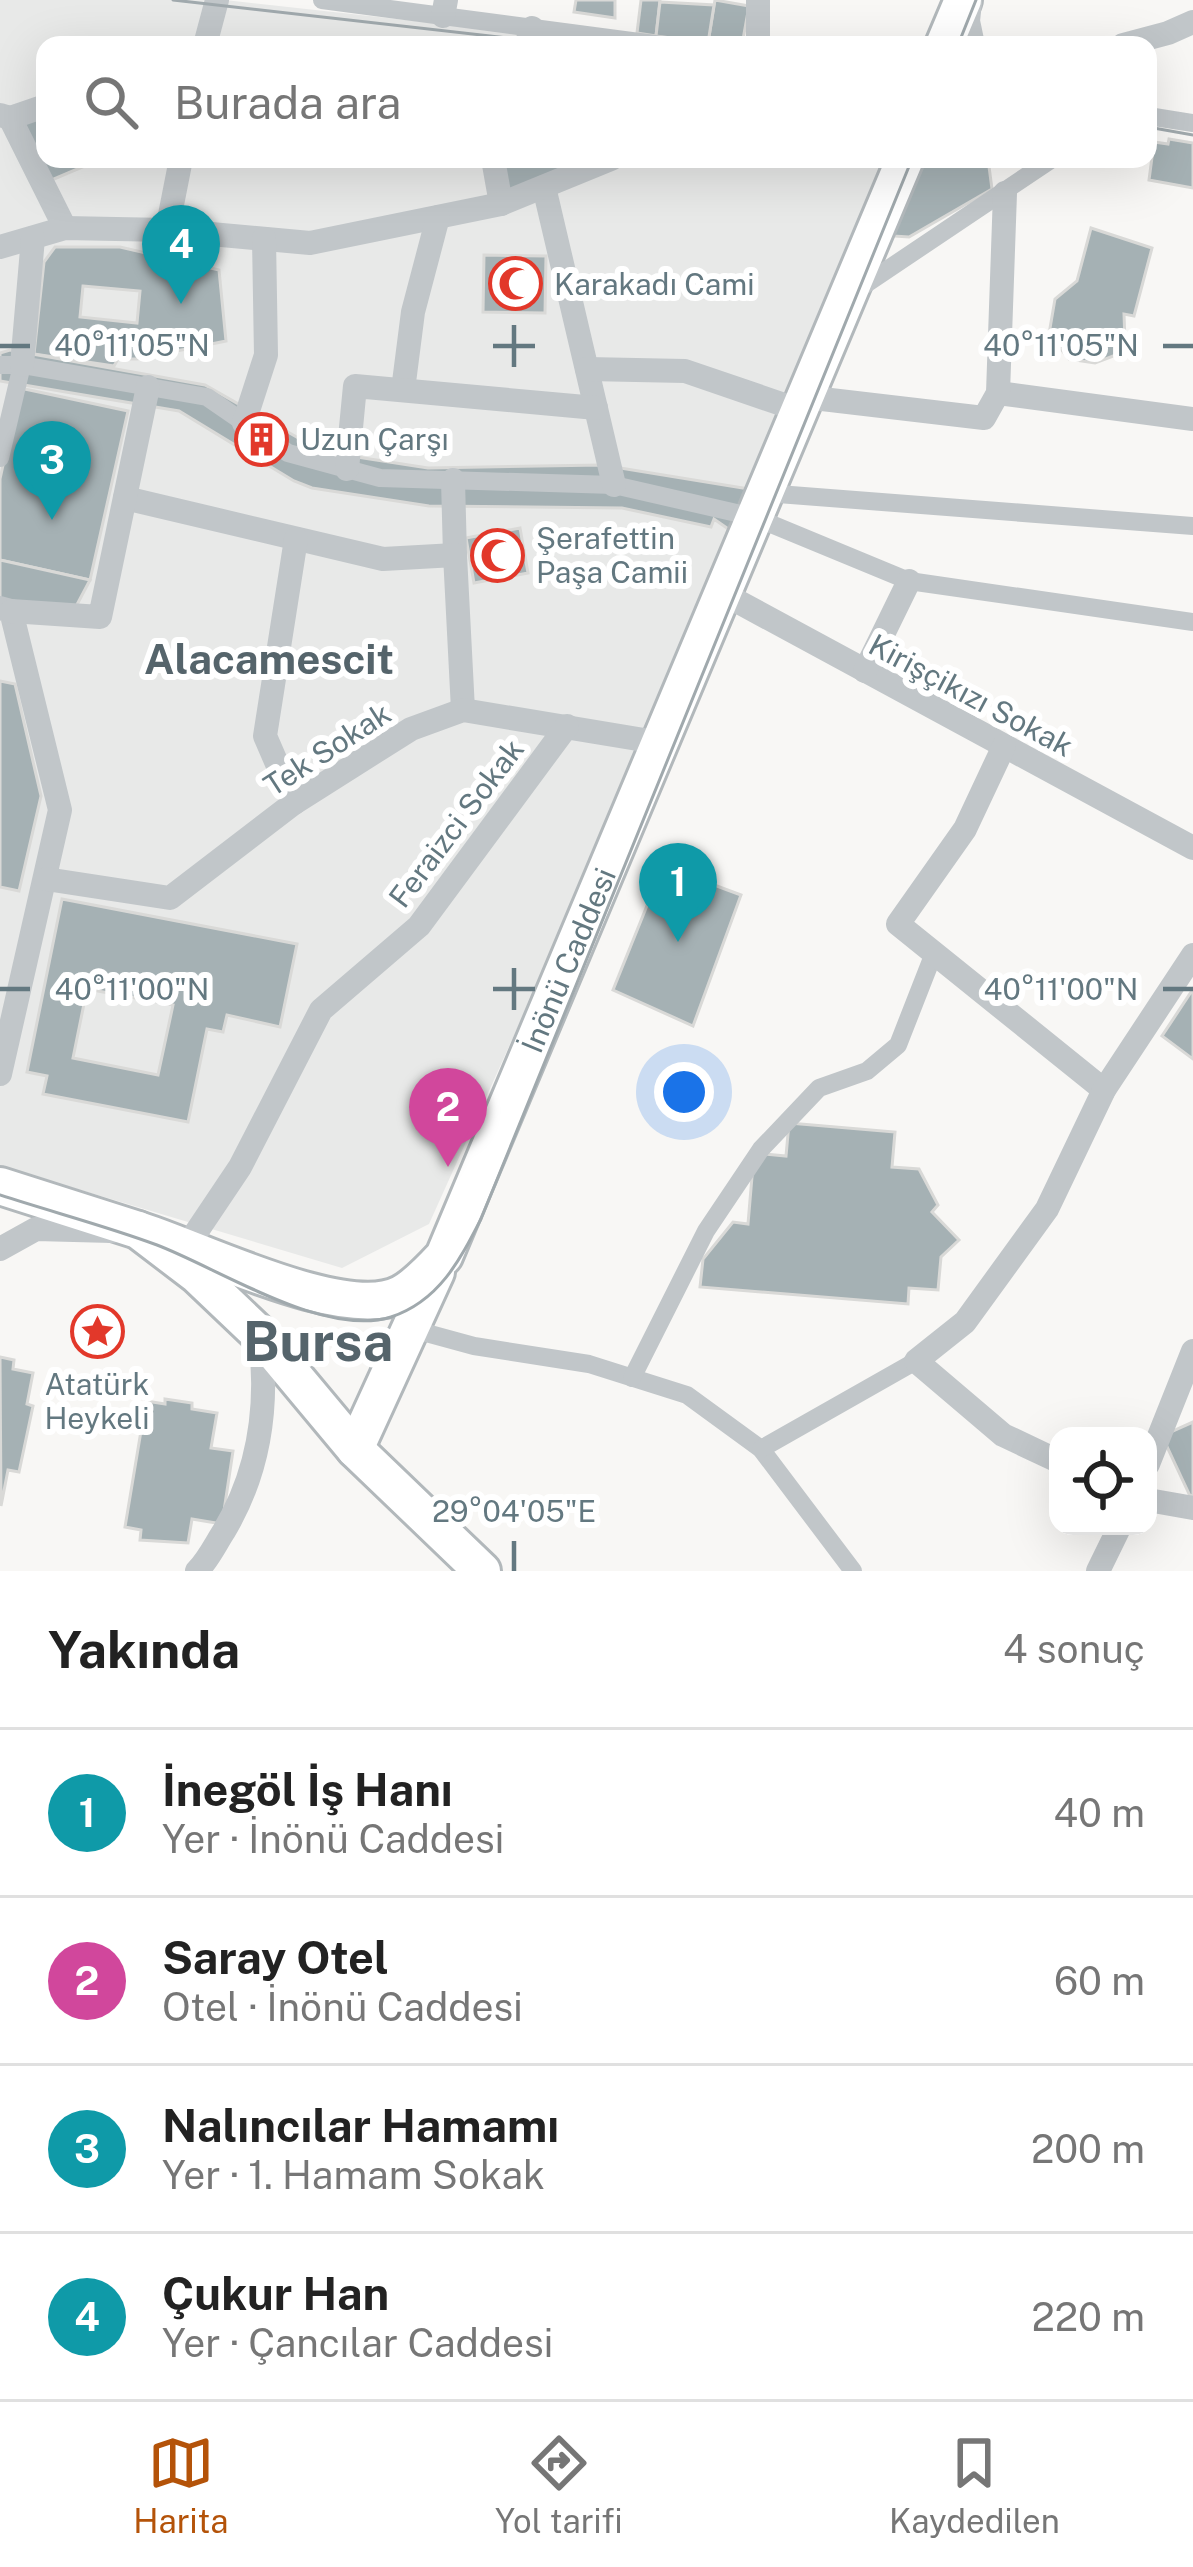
<!DOCTYPE html>
<html lang="tr">
<head>
<meta charset="utf-8">
<style>
  :root { --surface:#fff; --page:#f6f6f6; --text:#222; --muted:#767676; --line:#e0e0e0; --accent:#b45309 }
  body { margin:0; font-family:"Public Sans",sans-serif; background:var(--page); color:var(--text) }
  .controls { position:absolute; right:36px; bottom:36px; display:grid; overflow:hidden; border-radius:24px; box-shadow:0 12px 48px #0002 }
  .controls button { width:108px; height:108px; display:grid; place-items:center; padding:0; border:0; border-bottom:3px solid var(--line); background:var(--surface); color:var(--text); font:60px sans-serif }
  .you { position:absolute; left:684px; top:1092px; width:42px; height:42px; margin:-30px; border:9px solid #fff; border-radius:50%; background:#1a73e8; box-shadow:0 0 0 18px #1a73e833 }
  .badge { display:grid; place-items:center; width:78px; height:78px; border-radius:50%; background:var(--accent); color:#fff; font-size:39px; font-weight:700 }
  .pin { position:absolute; translate:-50% -99px; filter:drop-shadow(0 3px 6px #0008) }
  .pin::after { content:''; position:absolute; top:63px; width:42px; height:36px; background:inherit; clip-path:polygon(0 0,100% 0,50% 100%) }
  .list { margin:0; padding:0; list-style:none }
  h2 { display:flex; justify-content:space-between; align-items:center; height:156px; margin:0; padding:0 48px; font-size:51px }
  h2 small { font-size:39px; font-weight:400; color:var(--muted) }
  .list li { display:grid; grid-template-columns:78px 1fr auto; gap:36px; align-items:center; box-sizing:border-box; height:168px; padding:0 48px; border-top:3px solid var(--line) }
  .list b { display:block; font-size:45px; white-space:nowrap }
  .list p { margin:0; font-size:39px; white-space:nowrap; color:var(--muted) }
  .list em { font-size:39px; font-style:normal; color:var(--muted) }
  .icon { flex:none; width:66px; height:66px; fill:none; stroke:currentColor; stroke-width:2; stroke-linecap:round; stroke-linejoin:round }
  .map { position:relative; flex:none; width:1193px; height:1571px; overflow:hidden }
  .search { position:absolute; background:var(--surface); box-shadow:0 12px 48px #0002; left:36px; right:36px; top:36px; height:132px; display:flex; align-items:center; gap:30px; box-sizing:border-box; padding:0 42px; border-radius:24px; color:var(--muted); font-size:45px }
  .sheet { height:828px; background:var(--surface) }
  nav { display:flex; justify-content:space-around; align-items:center; box-sizing:border-box; height:168px; border-top:3px solid var(--line); background:var(--surface); font-size:33px; color:var(--muted) }
  nav a { display:grid; justify-items:center; gap:6px }
  nav .on { color:var(--accent) }
  .map>svg:first-child { display:block }
  .built { fill:#e8e9e8 }
  .building { fill:#a5b1b4; stroke:#d9d9d7; stroke-width:3; fill-rule:evenodd }
  .lines { fill:none; stroke-linecap:round; stroke-linejoin:round }
  .primary-casing { stroke:#b2b8bb; stroke-width:42 }
  .pedestrian { stroke:#c1c6c9; stroke-width:18 }
  .minor { stroke:#c1c6c9; stroke-width:24 }
  .primary { stroke:#fff; stroke-width:36 }
  .tram { stroke:#a0a9ad; stroke-width:3 }
  .ticks { fill:none; stroke:#637880; stroke-width:4.5 }
  .labels { text-anchor:middle; dominant-baseline:central; stroke-width:12; stroke-linejoin:round; paint-order:stroke }
  .poi-label { font-size:30px; fill:#637880; stroke:#fff; text-anchor:start }
  .street-label { font-size:30px; fill:#637880; stroke:#fff }
  .district-label { font-size:42px; font-weight:bold; fill:#55646b; stroke:#fff }
  .town-label { font-size:54px; font-weight:bold; fill:#55646b; stroke:#fff }
  .ticks-label { font-size:30px; text-anchor:middle; fill:#637880; stroke:#fff; stroke-width:12; stroke-linejoin:round; paint-order:stroke }
</style>
</head>
<body>
<div class="map">
<svg width="1193" height="1571" viewBox="0 0 1193 1571">
  <rect width="100%" height="100%" fill="#f8f7f5"/>
  <polygon class="built" points="0,0 225,0 631,45 45,45 45,159 894,159 539,980 429,1224 342,1268 0,1166"/>
  <g class="building">
    <polygon points="576,0 615,0 615,18 574,12"/>
    <polygon points="641,0 660,0 656,36 637,33"/>
    <polygon points="715,0 749,6 742,45 708,43"/>
    <polygon points="660,2 714,5 708,43 656,36"/>
    <polygon points="45,109 45,159 101,159 47,182 20,116"/>
    <polygon points="1169,139 1193,143 1193,188 1149,180 1154,142 1168,144"/>
    <polygon points="499,159 587,159 501,194"/>
    <polygon points="920,159 988,159 992,189 909,237 893,236"/>
    <polygon points="1091,228 1152,248 1134,316 1124,314 1125,341 1116,355 1095,363 1069,359 1049,334 1055,299 1077,281"/>
    <path d="M55 247H120L219 270 226 341 137 359H118L114 366 34 354 44 262ZM83 286 140 291 137 323 80 317Z"/>
    <polygon points="484,255 546,256 545,313 483,312"/>
    <polygon points="10,350 205,385 323,452 321,456 342,464 344,455 428,468 602,465 749,489 737,535 714,519 711,527 622,508 429,506 312,488 294,481 179,411 0,381 0,353"/>
    <polygon points="20,388 128,411 90,580 0,560 0,479"/>
    <polygon points="520,528 528,573 474,583 466,538"/>
    <polygon points="0,560 90,580 72,614 0,604"/>
    <polygon points="0,681 15,684 41,796 19,891 0,887"/>
    <polygon points="663,866 741,895 693,1026 613,990"/>
    <path d="M62 899 297 944 280 1027 227 1015 223 1032 207 1029 188 1122 43 1094 47 1076 27 1072ZM87 989 173 1005 158 1075 73 1058Z"/>
    <polygon points="1193,989 1193,1059 1162,1036"/>
    <polygon points="789,1123 895,1132 892,1167 919,1169 938,1205 932,1212 959,1240 941,1257 938,1290 909,1288 908,1304 700,1287 703,1259 733,1222 748,1224 754,1153 786,1156"/>
    <polygon points="0,1357 14,1360 13,1369 33,1373 27,1404 33,1406 19,1472 8,1470 1,1506"/>
    <polygon points="165,1399 192,1403 192,1409 217,1413 211,1448 233,1451 222,1524 192,1519 188,1543 140,1540 141,1530 125,1527 146,1401 165,1404"/>
    <polygon points="1193,1422 1193,1495 1190,1496 1162,1436"/>
  </g>
  <g class="lines">
    <defs>
      <g id="primary">
        <polyline points="944,45 963,0"/>
        <polyline points="0,1186 138,1230 197,1275 259,1334 355,1449 482,1571"/>
        <path id="s1" d="M138 1230C199 1249 345 1323 401 1294 416 1286 432 1269 444 1256L905 159"/>
        <polyline points="355,1449 436,1272"/>
      </g>
    </defs>
    <use href="#primary" class="primary-casing"/>
    <g class="pedestrian">
      <polyline points="322,0 662,45"/>
      <polyline points="1148,116 1193,123"/>
      <polyline points="857,290 1052,159"/>
      <polyline points="0,365 22,365 207,397 288,453 380,478 614,485 754,517 909,581 1193,622"/>
      <polyline points="0,458 22,365"/>
      <polyline points="765,493 1193,526"/>
      <polyline points="408,1328 474,1346 589,1364 687,1395 761,1449 853,1571"/>
      <polyline points="632,1378 706,1231 761,1149 819,1088 867,1071 898,1045 934,953"/>
      <polyline points="761,1449 916,1361"/>
    </g>
    <g class="minor">
      <polyline points="970,2 968,21 973,45"/>
      <polyline points="443,16 446,0"/>
      <polyline points="205,45 217,0"/>
      <polyline points="526,45 532,28"/>
      <polyline points="758,45 758,0"/>
      <polyline points="1123,45 1168,33 1193,22"/>
      <polyline points="0,115 10,118 65,228"/>
      <polyline points="10,118 45,106"/>
      <polyline points="493,159 501,204"/>
      <polyline points="544,187 614,485"/>
      <polyline points="167,230 181,159"/>
      <polyline points="0,247 65,228 167,230 310,243 501,204 611,159"/>
      <polyline points="22,365 33,238"/>
      <polyline points="587,369 685,371 799,410"/>
      <polyline points="403,390 413,312 438,217"/>
      <polyline points="998,393 1193,419"/>
      <polyline points="805,397 984,418 998,393 1005,193"/>
      <polyline points="244,423 266,355 264,239"/>
      <polyline points="347,469 355,386 596,408"/>
      <polyline points="453,480 455,555"/>
      <polyline points="125,498 383,559 455,555 463,710"/>
      <polyline points="722,593 1193,848"/>
      <polyline points="0,608 11,611 60,810 0,1074"/>
      <polyline points="11,611 100,617 148,387"/>
      <polyline points="865,671 909,581"/>
      <polyline points="1004,746 965,829 898,924 1104,1090"/>
      <polyline points="294,803 265,736 296,539"/>
      <polyline points="46,879 170,898 294,803 411,729 463,710 662,743"/>
      <polyline points="187,1246 240,1167 321,1010 419,926 567,726"/>
      <polyline points="0,1249 36,1229 112,1231"/>
      <polyline points="1058,1461 1003,1435 916,1361 965,1322 1047,1209 1104,1090 1193,955"/>
      <polyline points="1148,1464 1193,1351"/>
      <polyline points="1148,1500 1193,1508"/>
      <path d="M197 1571C208 1560 215 1545 224 1531 260 1471 269 1406 260 1336"/>
      <polyline points="1098,1571 1120,1526"/>
    </g>
    <use href="#primary" class="primary"/>
    <g class="tram">
      <polyline points="173,0 570,45"/>
      <polyline points="958,45 976,0"/>
      <polyline points="1148,127 1193,135"/>
      <path d="M0 1195C52 1212 106 1226 157 1245 220 1269 324 1338 391 1317 439 1301 460 1260 481 1219L912 159"/>
    </g>
  </g>
  <path class="ticks" d="M514 325V367M0 346H30M493 346H535M1163 346H1193M514 968V1010M0 989H30M493 989H535M1163 989H1193M514 1541V1571"/>
  <defs>
    <symbol id="mosque-ring" viewBox="-11 -11 22 22"><circle r="9.5" fill="#fff" stroke="#e2382a" stroke-width="1.5"/><path d="M3.5-4.9A6 6 0 1 0 3.5 4.9A5 5 0 1 1 3.5-4.9Z" fill="#e2382a"/></symbol>
    <symbol id="building-ring" viewBox="-11 -11 22 22"><circle r="9.5" fill="#fff" stroke="#e2382a" stroke-width="1.5"/><path d="M-4-6H4V6H1V3H-1V6H-4ZM-2.5-4.3h1.7v1.8h-1.7ZM.8-4.3h1.7v1.8H.8ZM-2.5-1h1.7V.8h-1.7ZM.8-1h1.7V.8H.8Z" fill="#e2382a"/></symbol>
    <symbol id="sight-ring" viewBox="-11 -11 22 22"><circle r="9.5" fill="#fff" stroke="#e2382a" stroke-width="1.5"/><path d="M0-6L1.8-2.2L6-1.7L2.9 1.2L3.7 5.4L0 3.3L-3.7 5.4L-2.9 1.2L-6-1.7L-1.8-2.2Z" fill="#e2382a"/></symbol>
  </defs>
  <g fill-rule="evenodd">
    <use href="#mosque-ring" x="486" y="254" width="59" height="59"/>
    <use href="#building-ring" x="232" y="410" width="59" height="59"/>
    <use href="#mosque-ring" x="468" y="526" width="59" height="59"/>
    <use href="#sight-ring" x="68" y="1302" width="59" height="59"/>
  </g>
  <g class="labels">
    <g class="poi-label">
      <text x="554" y="284">Karakadı Cami</text>
      <text x="300" y="439">Uzun Çarşı</text>
      <text x="536" y="538">Şerafettin<tspan x="536" dy="34">Paşa Camii</tspan></text>
      <text x="97" y="1384" text-anchor="middle">Atatürk<tspan x="97" dy="34">Heykeli</tspan></text>
    </g>
    <g class="street-label">
      <text transform="translate(971 695) rotate(28)">Kirişçikızı Sokak</text>
      <text transform="translate(327 749) rotate(-33)">Tek Sokak</text>
      <text transform="translate(456 823) rotate(-53)">Feraizci Sokak</text>
      <text stroke="none"><textPath href="#s1" startOffset="654">İnönü Caddesi</textPath></text>
    </g>
    <g class="district-label">
      <text x="269" y="658">Alacamescit</text>
    </g>
    <g class="town-label">
      <text x="318" y="1341">Bursa</text>
    </g>
  </g>
  <g class="ticks-label">
    <text x="132" y="356">40°11'05"N</text>
    <text x="1061" y="356">40°11'05"N</text>
    <text x="132" y="1000">40°11'00"N</text>
    <text x="1061" y="1000">40°11'00"N</text>
    <text x="514" y="1522">29°04'05"E</text>
  </g>
</svg>
<div class="controls">
<button><svg class="icon" aria-label="locate" viewBox="0 0 24 24"><circle cx="12" cy="12" r="6"/><path d="M12 2v4M12 18v4M2 12h4M18 12h4"/></svg></button>
</div>
<div class="you"></div>
<div class="pin badge" style="left:678px;top:942px;background:#0f9aa8">1</div>
<div class="pin badge" style="left:448px;top:1167px;background:#d1479c">2</div>
<div class="pin badge" style="left:52px;top:520px;background:#0f9aa8">3</div>
<div class="pin badge" style="left:181px;top:304px;background:#0f9aa8">4</div>
<div class="search"><svg class="icon" aria-label="search" viewBox="0 0 24 24"><circle cx="10" cy="10" r="6"/><path d="M15 15l6 6"/></svg>Burada ara</div>
</div>
<section class="sheet">
<h2>Yakında<small>4 sonuç</small></h2>
<ul class="list">
<li><span class="badge" style="background:#0f9aa8">1</span><div><b>İnegöl İş Hanı</b><p>Yer · İnönü Caddesi</p></div><em>40 m</em></li>
<li><span class="badge" style="background:#d1479c">2</span><div><b>Saray Otel</b><p>Otel · İnönü Caddesi</p></div><em>60 m</em></li>
<li><span class="badge" style="background:#0f9aa8">3</span><div><b>Nalıncılar Hamamı</b><p>Yer · 1. Hamam Sokak</p></div><em>200 m</em></li>
<li><span class="badge" style="background:#0f9aa8">4</span><div><b>Çukur Han</b><p>Yer · Çancılar Caddesi</p></div><em>220 m</em></li>
</ul>
</section>
<nav>
<a class="on"><svg class="icon" aria-label="map" viewBox="0 0 24 24"><path d="M3 6l6-2 6 2 6-2v14l-6 2-6-2-6 2zM9 4v14M15 6v14"/></svg>Harita</a>
<a><svg class="icon" aria-label="directions" viewBox="0 0 24 24"><path d="M12 3l9 9-9 9-9-9zM9 14v-3h6M13 9l2 2-2 2"/></svg>Yol tarifi</a>
<a><svg class="icon" aria-label="saved" viewBox="0 0 24 24"><path d="M7 4h10v16l-5-4-5 4z"/></svg>Kaydedilen</a>
</nav>
</body>
</html>
